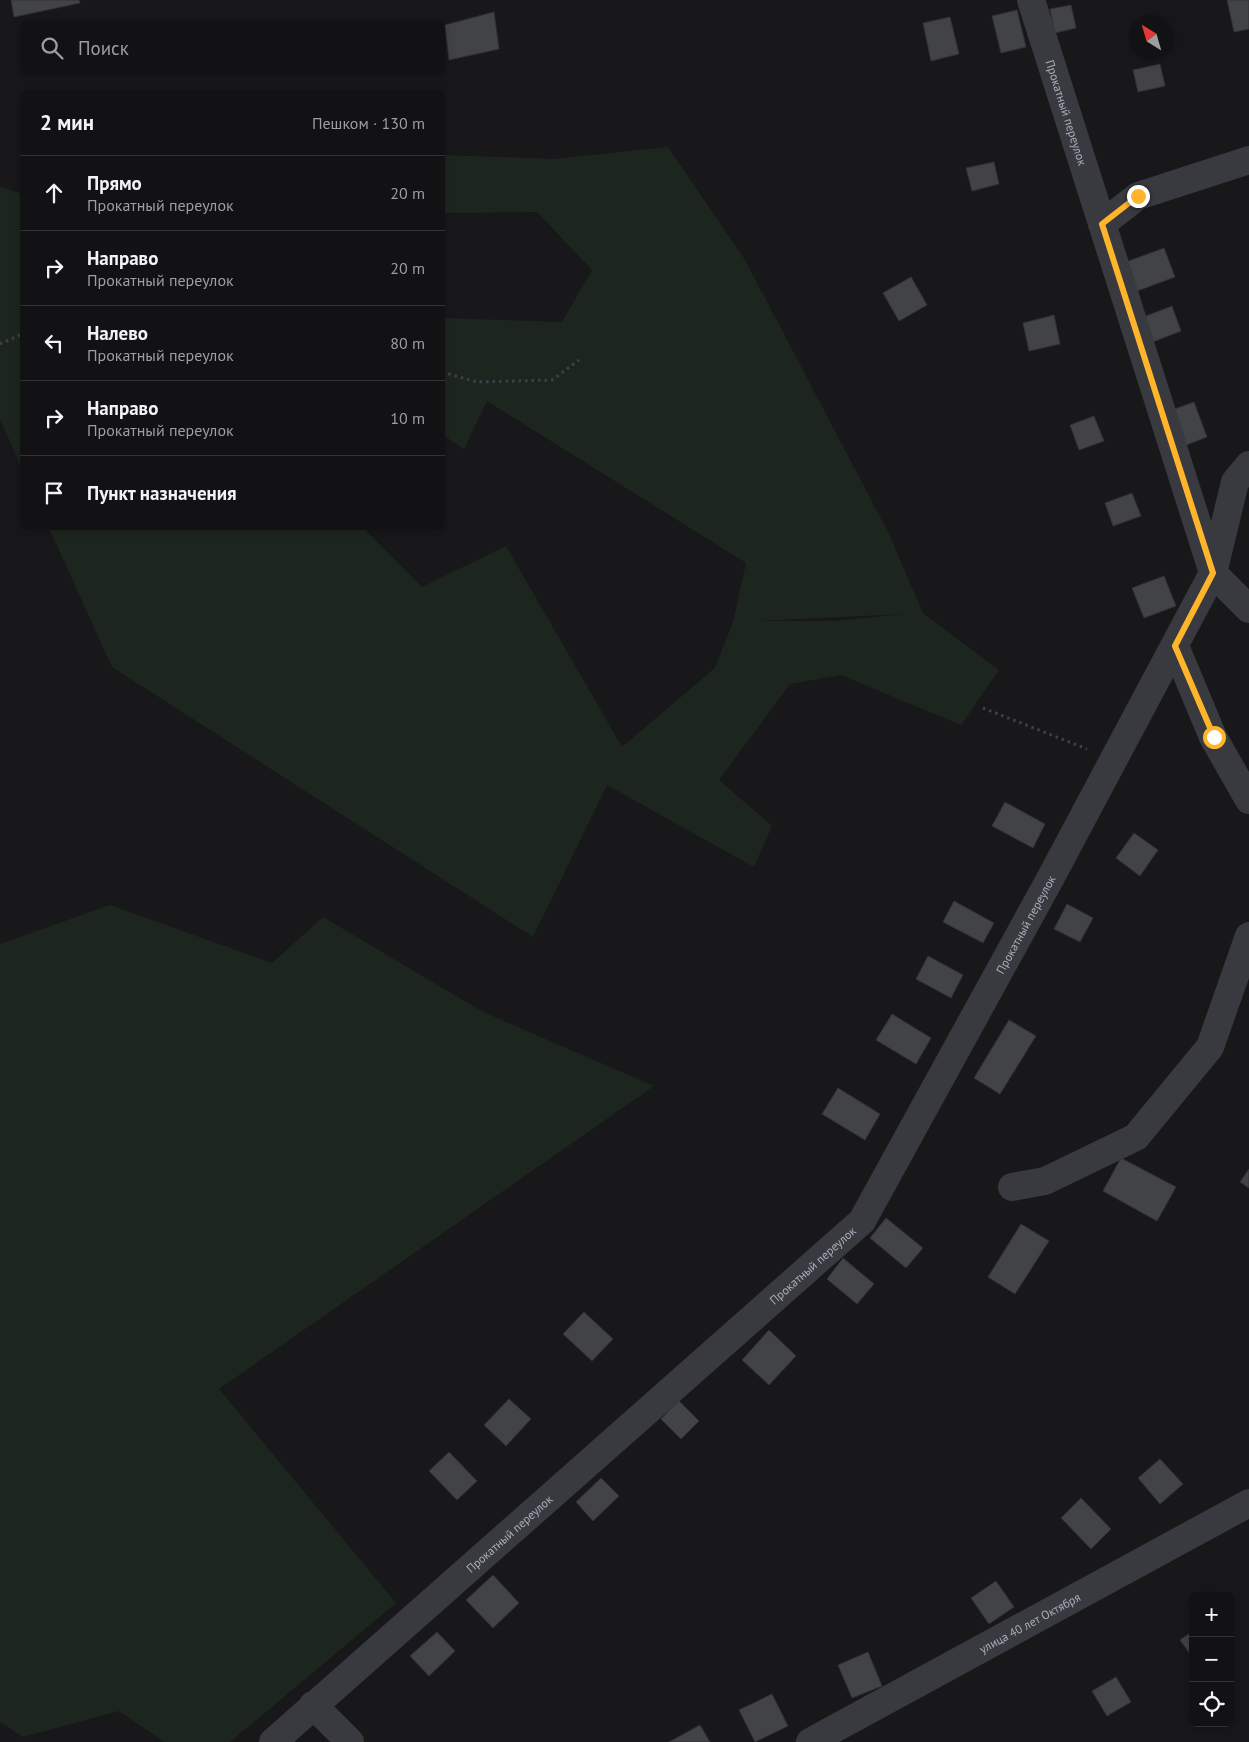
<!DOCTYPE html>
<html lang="ru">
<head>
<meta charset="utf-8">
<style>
  :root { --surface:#121214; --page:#1f2022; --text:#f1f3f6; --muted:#9c9ea0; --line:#313234 }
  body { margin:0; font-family:"PT Sans",sans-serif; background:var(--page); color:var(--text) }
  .controls { position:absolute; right:15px; bottom:15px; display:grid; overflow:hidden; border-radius:8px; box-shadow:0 2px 12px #0003 }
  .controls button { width:45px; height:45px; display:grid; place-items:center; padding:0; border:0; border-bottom:1px solid var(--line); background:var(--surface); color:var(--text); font:25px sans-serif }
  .compass { position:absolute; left:1129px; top:15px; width:45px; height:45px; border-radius:50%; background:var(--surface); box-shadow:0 2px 12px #0003; rotate:323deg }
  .stop { position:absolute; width:15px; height:15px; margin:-11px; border:4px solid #ffb52b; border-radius:50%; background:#fff }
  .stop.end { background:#ffb52b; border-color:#fff; box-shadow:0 1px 5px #0008 }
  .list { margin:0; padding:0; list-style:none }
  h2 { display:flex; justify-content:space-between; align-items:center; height:65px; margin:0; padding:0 20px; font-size:21px }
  h2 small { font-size:16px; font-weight:400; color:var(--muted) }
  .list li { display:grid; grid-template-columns:32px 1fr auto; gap:15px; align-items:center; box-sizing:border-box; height:75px; padding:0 20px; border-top:1px solid var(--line) }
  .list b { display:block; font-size:19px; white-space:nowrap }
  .list p { margin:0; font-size:16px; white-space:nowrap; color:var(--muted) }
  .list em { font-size:16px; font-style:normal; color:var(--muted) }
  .icon { flex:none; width:28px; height:28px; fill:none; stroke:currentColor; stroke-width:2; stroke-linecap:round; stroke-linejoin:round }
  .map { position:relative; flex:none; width:1249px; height:1742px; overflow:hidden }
  .search { position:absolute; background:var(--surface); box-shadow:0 2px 12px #0003; left:20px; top:20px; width:425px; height:55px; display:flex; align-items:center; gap:12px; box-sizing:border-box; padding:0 18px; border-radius:8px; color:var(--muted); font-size:19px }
  .panel { position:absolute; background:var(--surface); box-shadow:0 2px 12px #0003; left:20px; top:90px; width:425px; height:440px; border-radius:8px }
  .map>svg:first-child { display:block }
  .green { fill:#1d261e; fill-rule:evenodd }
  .building { fill:#424347; stroke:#323236 }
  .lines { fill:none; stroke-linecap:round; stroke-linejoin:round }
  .path { stroke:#3e4147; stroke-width:3; stroke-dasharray:2.5 4; stroke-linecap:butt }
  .minor { stroke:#383a40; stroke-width:28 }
  .route { stroke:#ffb52b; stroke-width:6 }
  .labels { text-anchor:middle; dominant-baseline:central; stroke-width:4.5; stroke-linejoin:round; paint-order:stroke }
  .street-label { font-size:12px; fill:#a9afbb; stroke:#131315 }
</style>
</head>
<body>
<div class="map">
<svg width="1249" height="1742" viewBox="0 0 1249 1742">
  <rect width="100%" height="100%" fill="#18181a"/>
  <g class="green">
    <path d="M668 147 745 260 888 532 923 613 999 670 961 725 841 675 790 684 719 780 772 826 754 867 607 785 533 937 112 667 49 528H363L422 587 506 546 622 747 715 668 733 622 746 563 487 401 464 449 443 435V318L562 322 592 270 537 212 443 213V155L554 159ZM904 614 834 621H753H754Z"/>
    <polygon points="0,186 22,194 22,469 0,419"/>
    <polygon points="110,905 272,963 323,917 483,1012 654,1086 219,1389 396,1603 230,1742 164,1742 119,1711 23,1737 0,1722 0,944"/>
  </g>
  <g class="building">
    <polygon points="11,0 79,0 80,3 14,17"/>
    <polygon points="1227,0 1249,0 1249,29 1234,32"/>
    <polygon points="1071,5 1076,28 1055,33 1050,9"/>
    <polygon points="1017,10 1026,47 1001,53 992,16"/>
    <polygon points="494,12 499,49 449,60 445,25"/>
    <polygon points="950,17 959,54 931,61 923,23"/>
    <polygon points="1160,64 1165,86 1138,92 1133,70"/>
    <polygon points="994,162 999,184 972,191 966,168"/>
    <polygon points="1164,248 1175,277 1137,291 1126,262"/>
    <polygon points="911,277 927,305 899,321 883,293"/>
    <polygon points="1172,306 1181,331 1150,343 1141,318"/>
    <polygon points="1054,315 1060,344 1029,351 1023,323"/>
    <polygon points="1194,402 1207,437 1186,445 1172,410"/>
    <polygon points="1094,416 1104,441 1079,450 1070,425"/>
    <polygon points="1132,493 1141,516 1113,526 1105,503"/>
    <polygon points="1164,576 1176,606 1144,618 1132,588"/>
    <polygon points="1005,802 1045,824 1033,848 992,826"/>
    <polygon points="1134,833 1158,850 1140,876 1116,858"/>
    <polygon points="954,901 994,923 983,943 943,922"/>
    <polygon points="1067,904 1093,918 1080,942 1054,929"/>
    <polygon points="928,956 963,975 951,998 916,979"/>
    <polygon points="892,1014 931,1038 916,1064 876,1040"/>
    <polygon points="1009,1020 1036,1036 1000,1094 974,1078"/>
    <polygon points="838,1088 880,1114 865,1140 822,1114"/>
    <polygon points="1121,1158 1176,1187 1157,1221 1103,1191"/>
    <polygon points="1249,1169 1249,1188 1240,1182"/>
    <polygon points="886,1218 923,1248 906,1268 870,1238"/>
    <polygon points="1021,1224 1049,1241 1015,1294 988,1277"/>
    <polygon points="843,1258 874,1284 857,1304 827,1279"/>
    <polygon points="584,1312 613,1339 592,1361 563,1334"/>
    <polygon points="769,1330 796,1356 769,1385 742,1360"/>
    <polygon points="509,1399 531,1419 506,1446 484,1425"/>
    <polygon points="679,1401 699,1421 681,1439 661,1419"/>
    <polygon points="449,1452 477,1481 457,1500 429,1471"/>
    <polygon points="1160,1459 1183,1484 1160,1504 1138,1478"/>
    <polygon points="601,1478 619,1496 593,1521 576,1502"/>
    <polygon points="1081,1498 1111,1529 1091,1549 1061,1518"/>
    <polygon points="493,1575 519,1603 493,1628 466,1600"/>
    <polygon points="996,1581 1014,1607 989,1624 971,1598"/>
    <polygon points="1193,1631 1193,1658 1180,1640"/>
    <polygon points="437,1632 455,1651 429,1676 410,1656"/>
    <polygon points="868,1652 882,1686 852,1698 838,1665"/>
    <polygon points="1116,1677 1131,1702 1107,1716 1092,1691"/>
    <polygon points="772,1694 788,1726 755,1742 739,1710"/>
    <polygon points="700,1725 710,1742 669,1742"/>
  </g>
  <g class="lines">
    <g class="path">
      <polyline points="0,344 22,334"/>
      <polyline points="442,372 477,382 552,380 579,360"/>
      <polyline points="983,708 1087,749"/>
    </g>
    <g class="minor">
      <path id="s1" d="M1031 0 1213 573 1249 609"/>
      <polyline points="1102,224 1138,196 1249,160"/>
      <polyline points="1175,646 1213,737 1249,800"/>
      <polyline points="1012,1187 1045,1181 1136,1137 1210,1047 1249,936"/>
      <polyline points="313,1705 350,1742"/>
      <path id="s2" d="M273 1742 862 1221 1050 879 1213 573 1235 482 1249 465"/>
      <path id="s3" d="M810 1742 1249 1503"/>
    </g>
  </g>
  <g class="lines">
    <polyline class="route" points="1138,196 1102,224 1213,573 1175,646 1214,737"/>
  </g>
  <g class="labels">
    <g class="street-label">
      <text stroke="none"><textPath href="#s1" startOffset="118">Прокатный переулок</textPath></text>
      <text stroke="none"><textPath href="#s2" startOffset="1125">Прокатный переулок</textPath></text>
      <text stroke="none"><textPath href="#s2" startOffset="720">Прокатный переулок</textPath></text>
      <text stroke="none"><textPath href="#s2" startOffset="315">Прокатный переулок</textPath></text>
      <text stroke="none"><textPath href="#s3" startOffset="250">улица 40 лет Октября</textPath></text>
    </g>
  </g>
</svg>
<div class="controls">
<button>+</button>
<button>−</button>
<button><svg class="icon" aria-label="locate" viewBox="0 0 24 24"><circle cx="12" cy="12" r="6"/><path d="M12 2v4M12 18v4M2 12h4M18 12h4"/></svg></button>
</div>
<svg class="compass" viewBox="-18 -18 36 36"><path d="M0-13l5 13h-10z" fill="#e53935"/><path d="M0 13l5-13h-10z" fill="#9c9ea0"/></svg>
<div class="stop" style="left:1214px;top:737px"></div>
<div class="stop end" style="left:1138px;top:196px"></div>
<div class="search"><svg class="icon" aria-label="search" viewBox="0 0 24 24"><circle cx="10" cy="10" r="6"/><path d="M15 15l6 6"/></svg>Поиск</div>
<section class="panel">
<h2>2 мин<small>Пешком · 130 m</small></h2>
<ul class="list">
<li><svg class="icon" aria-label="ahead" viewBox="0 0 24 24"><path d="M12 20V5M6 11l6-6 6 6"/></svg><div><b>Прямо</b><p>Прокатный переулок</p></div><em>20 m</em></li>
<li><svg class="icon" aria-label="right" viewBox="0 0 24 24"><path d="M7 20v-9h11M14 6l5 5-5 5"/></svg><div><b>Направо</b><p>Прокатный переулок</p></div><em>20 m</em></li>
<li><svg class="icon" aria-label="left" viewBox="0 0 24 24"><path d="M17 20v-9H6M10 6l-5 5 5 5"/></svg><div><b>Налево</b><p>Прокатный переулок</p></div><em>80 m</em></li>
<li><svg class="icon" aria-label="right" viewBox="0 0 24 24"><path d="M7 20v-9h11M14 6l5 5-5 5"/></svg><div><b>Направо</b><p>Прокатный переулок</p></div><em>10 m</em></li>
<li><svg class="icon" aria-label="arrive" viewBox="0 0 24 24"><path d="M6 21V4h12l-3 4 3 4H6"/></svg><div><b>Пункт назначения</b></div></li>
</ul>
</section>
</div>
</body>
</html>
